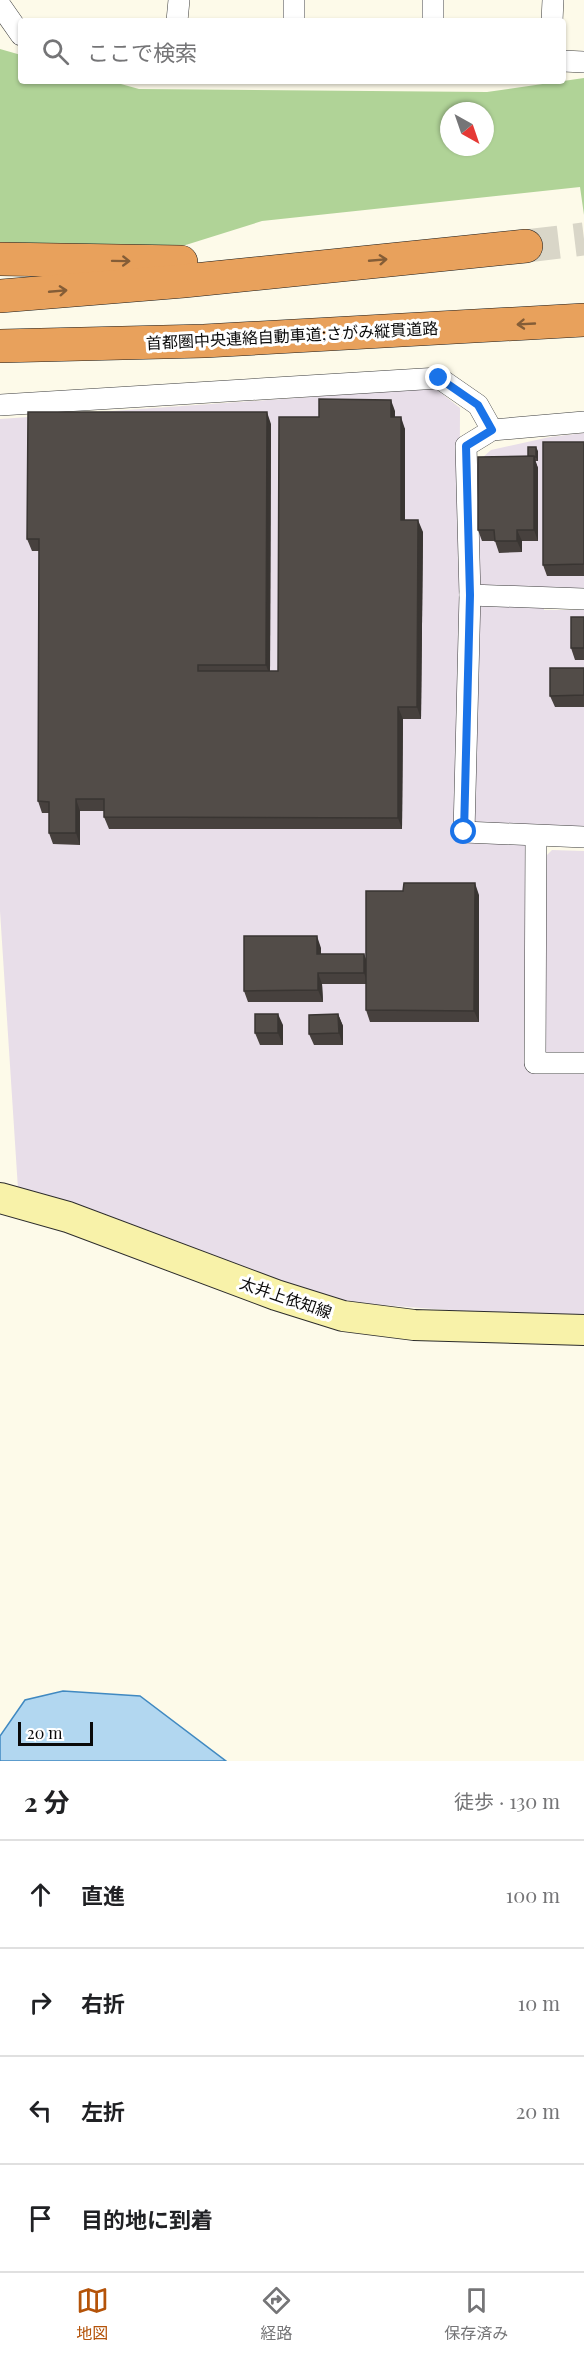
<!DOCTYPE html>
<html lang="ja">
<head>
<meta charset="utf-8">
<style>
  :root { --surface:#fff; --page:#f2f2f2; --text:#202124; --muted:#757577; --line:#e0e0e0; --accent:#b45309 }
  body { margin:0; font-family:"Playfair Display","Noto Sans JP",serif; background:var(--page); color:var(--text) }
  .compass { position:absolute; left:440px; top:102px; width:54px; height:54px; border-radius:50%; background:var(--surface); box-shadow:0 2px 4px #0004; rotate:140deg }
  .scale { position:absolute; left:18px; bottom:15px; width:75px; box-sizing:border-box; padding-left:6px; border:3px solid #0a0a0a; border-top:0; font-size:16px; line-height:21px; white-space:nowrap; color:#0a0a0a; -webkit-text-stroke:4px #fff; paint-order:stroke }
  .stop { position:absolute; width:18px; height:18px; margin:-14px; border:4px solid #1a73e8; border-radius:50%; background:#fff }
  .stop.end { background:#1a73e8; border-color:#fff; box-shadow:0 2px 6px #0008 }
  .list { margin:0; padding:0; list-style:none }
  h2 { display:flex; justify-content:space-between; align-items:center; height:78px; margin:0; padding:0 24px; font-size:26px }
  h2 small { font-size:20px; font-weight:400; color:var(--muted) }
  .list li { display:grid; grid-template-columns:39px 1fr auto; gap:18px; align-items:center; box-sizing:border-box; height:108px; padding:0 24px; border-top:2px solid var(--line) }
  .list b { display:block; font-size:22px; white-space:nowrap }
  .list em { font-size:20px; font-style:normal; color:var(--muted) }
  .icon { flex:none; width:33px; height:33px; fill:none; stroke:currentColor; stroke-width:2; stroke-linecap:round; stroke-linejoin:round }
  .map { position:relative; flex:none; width:584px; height:1761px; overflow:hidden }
  .search { position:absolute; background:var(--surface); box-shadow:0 2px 4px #0004; left:18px; right:18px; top:18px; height:66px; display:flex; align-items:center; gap:15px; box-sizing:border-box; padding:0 21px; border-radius:6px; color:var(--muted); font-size:22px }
  .sheet { height:510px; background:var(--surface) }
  nav { display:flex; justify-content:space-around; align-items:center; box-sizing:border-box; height:84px; border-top:2px solid var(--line); background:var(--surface); font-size:16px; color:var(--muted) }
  nav a { display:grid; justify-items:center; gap:3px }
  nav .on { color:var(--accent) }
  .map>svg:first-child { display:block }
  .industrial { fill:#e8dee9 }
  .forest { fill:#b0d397; fill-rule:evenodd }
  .water { fill:#b2d7f0; stroke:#4089c1; stroke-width:1.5 }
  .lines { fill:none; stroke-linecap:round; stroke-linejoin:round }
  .motorway-tunnel { stroke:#d9d6c8; stroke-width:33; stroke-dasharray:33 16; stroke-linecap:butt }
  .minor-casing { stroke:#3d3d3d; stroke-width:22 }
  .secondary-casing { stroke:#2c2c2c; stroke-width:32 }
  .motorway-casing { stroke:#1b1b1b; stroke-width:34 }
  .minor { stroke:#fff; stroke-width:21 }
  .secondary { stroke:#f8f2a9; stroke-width:30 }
  .motorway { stroke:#e8a15c; stroke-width:33 }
  .wall { fill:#47413e }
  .shaded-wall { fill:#393532 }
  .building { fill:#524c48; stroke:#393532; stroke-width:1.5 }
  .oneway { stroke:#845d37 }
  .route { stroke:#1a73e8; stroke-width:8 }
  .labels { text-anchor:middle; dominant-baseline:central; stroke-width:6; stroke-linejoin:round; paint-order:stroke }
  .street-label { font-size:16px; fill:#0a0a0a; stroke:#fff }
</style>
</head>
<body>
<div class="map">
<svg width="584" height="1761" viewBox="0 0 584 1761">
  <rect width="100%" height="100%" fill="#fdfae9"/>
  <g class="industrial">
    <polygon points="435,388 460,408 458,843 529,844 525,1067 584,1069 584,1316 501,1314 342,1302 18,1189 0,911 0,419"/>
    <polygon points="584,433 584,588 476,589 473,466 491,450 550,437"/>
    <polygon points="544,605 544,610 584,610 584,827 472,826 477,606"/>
    <polygon points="552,850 584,851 584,1057 541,1057 542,860"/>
  </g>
  <path class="forest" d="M0 49 21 55V81H110L139 89 487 92 584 78V215L580 187 262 221 106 270 0 252ZM449 111H485V147H449Z"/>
  <polygon class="water" points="63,1691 140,1696 226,1761 0,1761 0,1736 25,1700"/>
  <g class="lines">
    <polyline class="motorway-tunnel" points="526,246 584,239"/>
    <defs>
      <g id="minor">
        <polyline points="294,0 294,21"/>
        <polyline points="0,5 21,35"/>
        <polyline points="177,21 179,0"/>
        <polyline points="433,21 433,0"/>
        <polyline points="552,21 553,0"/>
        <polyline points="563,61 584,62"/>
        <polyline points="0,405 439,378 478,405 492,430"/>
        <polyline points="584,422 492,430 466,446 470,595 464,832 584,837"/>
        <polyline points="470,595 584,599"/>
        <polyline points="536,836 535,1063 584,1063"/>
      </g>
      <polyline id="secondary" points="0,1198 68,1217 276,1295 343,1316 414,1325 584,1330"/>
      <g id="motorway">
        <polyline points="0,259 181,262"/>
        <polyline points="0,296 184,281 526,246"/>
        <polyline points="0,346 204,341 584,320"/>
      </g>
    </defs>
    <use href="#minor" class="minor-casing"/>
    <use href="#secondary" class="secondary-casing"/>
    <use href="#motorway" class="motorway-casing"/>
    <use href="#minor" class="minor"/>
    <use href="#secondary" class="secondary"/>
    <use href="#motorway" class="motorway"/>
  </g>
  <g class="wall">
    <polygon points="395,411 395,417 405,429 405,520 423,532 421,719 403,719 402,829 109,829 104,817 104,811 80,811 80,845 53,844 49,833 49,813 42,813 38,801 39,551 32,551 27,539 271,424 270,671 278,671 319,417"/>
    <polygon points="584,442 584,576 547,576 543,565"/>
    <polygon points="538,451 538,461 535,461 538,468 538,541 522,541 522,552 499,553 495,541 482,541 478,530 528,456"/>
    <polygon points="584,617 584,660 575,660 571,648"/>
    <polygon points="584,668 584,707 555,707 550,696"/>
    <polygon points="479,895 479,1022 370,1022 366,1010 366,984 322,984 323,1002 248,1002 244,991 321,948 321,954 364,954 366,959"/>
    <polygon points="338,1014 343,1026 343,1045 314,1045 309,1034"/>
    <polygon points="283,1025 283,1045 260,1045 255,1033"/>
  </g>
  <g class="shaded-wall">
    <polygon points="391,400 395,411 395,429 391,417"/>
    <polygon points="267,412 271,424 270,676 266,665"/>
    <polygon points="401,417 405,429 405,532 401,520"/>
    <polygon points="536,447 538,451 538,461 536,457"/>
    <polygon points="534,456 538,468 538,541 534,530"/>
    <polygon points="418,520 423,532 421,719 417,707"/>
    <polygon points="517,530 522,541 522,552 517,541"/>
    <polygon points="398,707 403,719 402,829 398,818"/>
    <polygon points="76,799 80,811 80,845 76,833"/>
    <polygon points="475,883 479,895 479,1022 474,1011"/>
    <polygon points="317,936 321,948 321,966 317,954"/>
    <polygon points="364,954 368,966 368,984 364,973"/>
    <polygon points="318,973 322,984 323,1002 318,990"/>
    <polygon points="278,1014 283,1025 283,1045 278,1033"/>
    <polygon points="338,1014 343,1026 343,1045 339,1033"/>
  </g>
  <g class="building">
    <polygon points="319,399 391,400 391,417 401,417 401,520 418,520 417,707 398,707 398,818 104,817 104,799 76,799 76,833 49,833 49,802 38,801 39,539 27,539 28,412 267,412 266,665 198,665 198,671 278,671 279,417 319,417"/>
    <polygon points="543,442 584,442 584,564 543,565"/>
    <polygon points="528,447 536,447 536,457 528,456"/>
    <polygon points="534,456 534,530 517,530 517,541 495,541 494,530 478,530 478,457"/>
    <rect x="571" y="617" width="13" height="31"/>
    <polygon points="550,668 584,668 584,695 550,696"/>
    <polygon points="404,883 475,883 474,1011 366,1010 366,891 403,891"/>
    <polygon points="244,936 317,936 317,954 364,954 364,973 318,973 318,990 244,991"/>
    <rect x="255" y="1014" width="23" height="19"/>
    <polygon points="338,1014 339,1033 309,1034 309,1015"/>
  </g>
  <defs><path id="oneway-shaft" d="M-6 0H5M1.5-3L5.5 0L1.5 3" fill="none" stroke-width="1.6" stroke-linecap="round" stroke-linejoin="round" transform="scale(1.5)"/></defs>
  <g class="oneway">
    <use href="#oneway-shaft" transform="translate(378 260) rotate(-5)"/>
    <use href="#oneway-shaft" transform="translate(121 261) rotate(1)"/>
    <use href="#oneway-shaft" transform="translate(58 291) rotate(-5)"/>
    <use href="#oneway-shaft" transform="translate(526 324) rotate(177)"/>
  </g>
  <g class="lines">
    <polyline class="route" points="439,378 478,405 492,430 466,446 470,595 464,832"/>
  </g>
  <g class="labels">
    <g class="street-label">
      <text transform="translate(292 335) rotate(-3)">首都圏中央連絡自動車道;さがみ縦貫道路</text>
      <text transform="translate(286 1297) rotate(19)">太井上依知線</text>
    </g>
  </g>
</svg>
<svg class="compass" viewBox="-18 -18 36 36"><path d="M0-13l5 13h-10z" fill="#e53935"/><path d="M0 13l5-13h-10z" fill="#757577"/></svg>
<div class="scale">20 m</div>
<div class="stop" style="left:464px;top:832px"></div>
<div class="stop end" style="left:439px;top:378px"></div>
<div class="search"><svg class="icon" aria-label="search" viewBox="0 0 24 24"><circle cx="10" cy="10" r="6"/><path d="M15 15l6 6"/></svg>ここで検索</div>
</div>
<section class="sheet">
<h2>2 分<small>徒歩 · 130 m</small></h2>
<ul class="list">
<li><svg class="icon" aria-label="ahead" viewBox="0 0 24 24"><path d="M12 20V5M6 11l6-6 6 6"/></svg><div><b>直進</b></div><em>100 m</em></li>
<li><svg class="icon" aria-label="right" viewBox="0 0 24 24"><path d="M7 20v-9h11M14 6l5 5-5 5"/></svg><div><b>右折</b></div><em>10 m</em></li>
<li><svg class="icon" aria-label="left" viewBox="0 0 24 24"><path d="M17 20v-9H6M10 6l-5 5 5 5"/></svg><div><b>左折</b></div><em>20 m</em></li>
<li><svg class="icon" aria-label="arrive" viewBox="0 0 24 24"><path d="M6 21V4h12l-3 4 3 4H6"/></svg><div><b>目的地に到着</b></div></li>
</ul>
</section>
<nav>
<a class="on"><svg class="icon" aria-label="map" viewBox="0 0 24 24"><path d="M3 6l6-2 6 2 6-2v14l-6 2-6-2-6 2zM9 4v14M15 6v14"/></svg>地図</a>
<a><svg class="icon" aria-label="directions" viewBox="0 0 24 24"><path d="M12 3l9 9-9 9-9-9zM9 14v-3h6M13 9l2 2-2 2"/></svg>経路</a>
<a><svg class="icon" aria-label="saved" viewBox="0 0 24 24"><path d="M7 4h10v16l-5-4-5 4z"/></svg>保存済み</a>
</nav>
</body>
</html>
